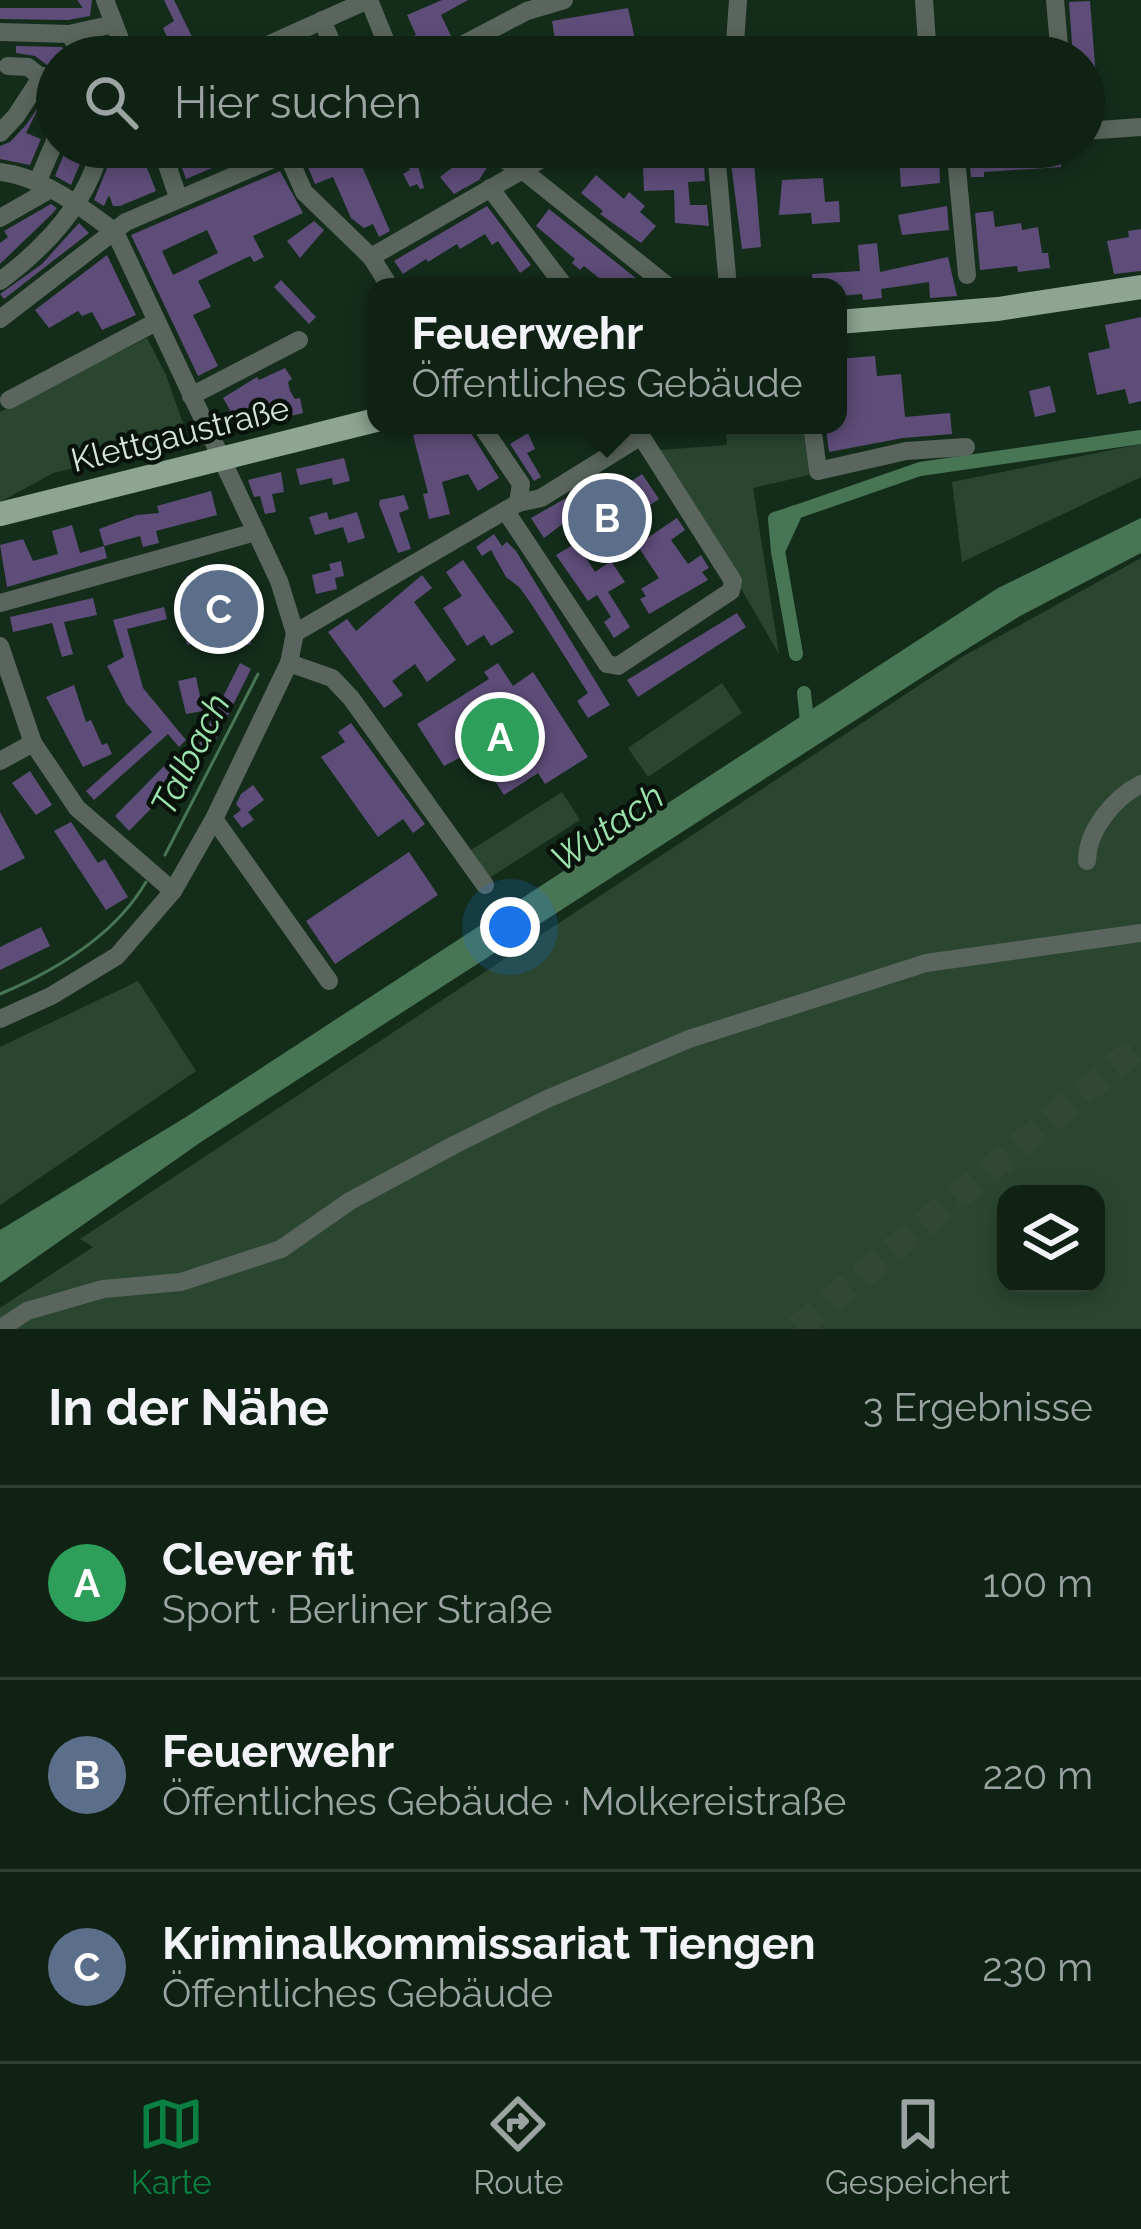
<!DOCTYPE html>
<html lang="de">
<head>
<meta charset="utf-8">
<style>
  :root { --surface:#0f2214; --page:#1d2f22; --text:#f1f3f6; --muted:#9ba4a0; --line:#2f3f34; --accent:#0b8043 }
  body { margin:0; font-family:Raleway,sans-serif; background:var(--page); color:var(--text) }
  .controls { position:absolute; right:36px; bottom:36px; display:grid; overflow:hidden; border-radius:24px; box-shadow:0 6px 18px #0003 }
  .controls button { width:108px; height:108px; display:grid; place-items:center; padding:0; border:0; border-bottom:3px solid var(--line); background:var(--surface); color:var(--text); font:60px sans-serif }
  .you { position:absolute; left:510px; top:927px; width:42px; height:42px; margin:-30px; border:9px solid #fff; border-radius:50%; background:#1a73e8; box-shadow:0 0 0 18px #1a73e833 }
  .badge { display:grid; place-items:center; width:78px; height:78px; border-radius:50%; background:var(--accent); color:#fff; font-size:39px; font-weight:700 }
  .pin { position:absolute; translate:-50% -50%; border:6px solid #fff; box-shadow:0 3px 12px #0006 }
  .popup { position:absolute; left:367px; top:278px; width:480px; height:156px; box-sizing:border-box; display:grid; place-content:center; border-radius:24px; background:var(--surface); filter:drop-shadow(0 3px 9px #0005); font-size:39px; white-space:nowrap; color:var(--muted) }
  .popup b { font-size:45px; color:var(--text) }
  .popup::after { content:''; position:absolute; left:50%; top:100%; margin-left:-24px; border:24px solid transparent; border-top-color:var(--surface) }
  .list { margin:0; padding:0; list-style:none }
  h2 { display:flex; justify-content:space-between; align-items:center; height:156px; margin:0; padding:0 48px; font-size:51px }
  h2 small { font-size:39px; font-weight:400; color:var(--muted) }
  .list li { display:grid; grid-template-columns:78px 1fr auto; gap:36px; align-items:center; box-sizing:border-box; height:192px; padding:0 48px; border-top:3px solid var(--line) }
  .list b { display:block; font-size:45px; white-space:nowrap }
  .list p { margin:0; font-size:39px; white-space:nowrap; color:var(--muted) }
  .list em { font-size:39px; font-style:normal; color:var(--muted) }
  .icon { flex:none; width:66px; height:66px; fill:none; stroke:currentColor; stroke-width:2; stroke-linecap:round; stroke-linejoin:round }
  .map { position:relative; flex:none; width:1141px; height:1329px; overflow:hidden }
  .search { position:absolute; background:var(--surface); box-shadow:0 6px 18px #0003; left:36px; right:36px; top:36px; height:132px; display:flex; align-items:center; gap:30px; box-sizing:border-box; padding:0 42px; border-radius:66px; color:var(--muted); font-size:45px }
  .sheet { height:732px; background:var(--surface) }
  nav { display:flex; justify-content:space-around; align-items:center; box-sizing:border-box; height:168px; border-top:3px solid var(--line); background:var(--surface); font-size:33px; color:var(--muted) }
  nav a { display:grid; justify-items:center; gap:6px }
  nav .on { color:var(--accent) }
  .map>svg:first-child { display:block }
  .green { fill:#2a4631; fill-rule:evenodd }
  .water { fill:#487554 }
  .lines { fill:none; stroke-linecap:round; stroke-linejoin:round }
  .stream { stroke:#487554; stroke-width:3 }
  .canal { stroke:#487554; stroke-width:14 }
  .building { fill:#5e4d79; fill-rule:evenodd }
  .highway-tunnel { stroke:#314837; stroke-width:27; stroke-dasharray:27 14; stroke-linecap:butt }
  .minor { stroke:#5a665d; stroke-width:18 }
  .major { stroke:#8da592; stroke-width:24 }
  .labels { text-anchor:middle; dominant-baseline:central; stroke-width:9; stroke-linejoin:round; paint-order:stroke }
  .street-label { font-size:33px; fill:#d5e4d8; stroke:#08120b }
  .water-label { font-size:36px; font-style:italic; fill:#9be2ac; stroke:#08120b }
</style>
</head>
<body>
<div class="map">
<svg width="1141" height="1329" viewBox="0 0 1141 1329">
  <rect width="100%" height="100%" fill="#142d1b"/>
  <g class="green">
    <polygon points="147,338 166,375 183,423 178,434 134,454 53,473 0,502 0,412"/>
    <polygon points="782,425 803,425 809,475 753,488 779,654 660,450 727,445 726,431"/>
    <polygon points="1141,444 1141,477 962,562 952,482"/>
    <path d="M1141 558V1329H0V1308L93 1247 80 1239 962 657ZM1006 1194H1096V1284H1006Z"/>
    <polygon points="722,683 742,713 648,777 628,748"/>
    <polygon points="562,792 580,820 486,880 468,852"/>
    <polygon points="138,981 196,1071 0,1205 0,1047"/>
  </g>
  <polygon class="water" points="1141,518 1141,553 1020,616 935,669 201,1142 0,1283 0,1230 186,1117 998,588"/>
  <g class="lines">
    <g class="stream">
      <polyline points="165,855 258,674"/>
      <path d="M0 994C57 970 115 935 146 882"/>
    </g>
    <g class="canal">
      <polyline points="778,551 775,519 796,512"/>
      <polyline points="796,654 778,551 796,512 920,469 1141,437"/>
      <polyline points="804,693 808,730"/>
    </g>
  </g>
  <g class="building">
    <polygon points="77,0 92,0 90,16 68,20 0,19 0,8 83,8"/>
    <polygon points="164,0 174,0 202,57 176,57 163,28 174,21"/>
    <polygon points="442,0 468,0 441,15 451,36 427,50 405,57 400,42 416,35 407,15"/>
    <polygon points="1090,1 1099,116 1084,117 1084,57 1073,57 1069,2"/>
    <polygon points="628,8 639,57 620,57 619,53 558,57 552,21"/>
    <polygon points="16,46 62,47 69,57 57,57 55,71 35,56 16,53"/>
    <polygon points="41,103 26,133 41,139 30,165 0,159 0,146 10,142 26,125"/>
    <polygon points="67,147 87,147 71,185 55,176"/>
    <polygon points="120,147 139,147 156,191 120,206 113,206 109,195 104,206 94,200 112,156 124,158"/>
    <polygon points="211,147 262,147 186,179 182,168 202,159"/>
    <polygon points="335,147 413,147 424,188 420,189 417,184 410,187 403,174 410,170 401,154 361,164 390,231 379,237 373,224 364,228 351,218 333,177 315,184 305,160"/>
    <polygon points="424,147 463,147 488,166 479,180 454,194 440,177 453,167"/>
    <polygon points="1061,149 1061,167 984,172 984,177 971,177 969,157"/>
    <polygon points="939,153 940,183 901,187 899,156"/>
    <polygon points="754,162 761,247 742,249 731,163"/>
    <polygon points="704,164 705,181 688,182 690,205 707,205 709,226 675,223 674,190 644,191 643,166"/>
    <path d="M280 171 303 213 253 236 264 257 254 262 250 256 198 281 211 307 193 315 218 366 198 376 131 235ZM207 230 218 253 173 275 162 251Z"/>
    <polygon points="596,175 624,199 629,192 645,206 640,212 656,226 641,243 600,214 603,211 581,193"/>
    <polygon points="823,178 825,202 839,201 840,222 812,224 811,213 779,215 782,180"/>
    <polygon points="51,204 57,208 52,214 0,264 0,243 8,237 4,231"/>
    <polygon points="487,206 531,265 520,273 498,241 492,245 485,234 460,249 457,244 428,262 426,259 403,274 394,261"/>
    <polygon points="947,206 949,230 902,235 898,215"/>
    <polygon points="549,209 647,287 590,287 599,278 584,266 580,270 572,263 575,259 536,226"/>
    <polygon points="993,211 995,227 1021,223 1022,230 1038,227 1042,253 1048,253 1050,268 1018,272 1017,266 980,270 975,213"/>
    <polygon points="314,221 324,230 300,258 287,241"/>
    <polygon points="79,223 89,233 4,299 0,294 42,264"/>
    <polygon points="1141,229 1141,271 1114,274 1107,241 1129,237 1128,231"/>
    <polygon points="877,243 880,272 948,257 957,296 930,298 929,282 881,289 882,298 863,300 862,294 838,296 838,287 813,287 812,274 860,271 858,245"/>
    <polygon points="107,255 136,315 102,330 92,312 82,316 78,311 49,328 35,310"/>
    <polygon points="281,280 316,317 309,324 274,287"/>
    <polygon points="1141,317 1141,401 1129,404 1125,389 1097,395 1088,353 1110,348 1105,325"/>
    <polygon points="875,356 877,376 901,374 905,417 950,413 952,434 903,438 829,452 826,429 829,425 838,425 838,359"/>
    <polygon points="285,368 292,379 288,382 290,391 295,399 300,398 303,413 242,428 226,426 218,420 230,410 223,398 257,377 259,380"/>
    <polygon points="1050,386 1056,412 1035,417 1029,391"/>
    <polygon points="431,425 458,425 460,432 469,430 499,478 478,491 468,474 442,482 450,514 429,519 423,494 428,493 413,435 432,430"/>
    <polygon points="528,433 535,449 527,453 541,477 534,481 510,444"/>
    <polygon points="344,458 350,481 333,485 332,478 300,485 296,469"/>
    <polygon points="281,472 284,492 272,494 276,512 265,514 260,496 254,497 248,480"/>
    <polygon points="642,474 659,499 616,528 633,551 616,563 580,511 544,538 531,518 587,486 598,503"/>
    <polygon points="211,491 217,515 156,531 159,543 143,547 140,536 104,546 99,529 137,515 159,513 157,506"/>
    <polygon points="404,495 409,509 399,513 411,549 398,553 379,504 380,500"/>
    <polygon points="327,512 329,520 357,512 365,538 348,543 343,527 315,535 309,517"/>
    <polygon points="677,518 685,530 671,540 688,564 701,555 709,568 702,572 708,580 649,614 640,599 646,596 641,589 659,578 637,545"/>
    <polygon points="72,525 80,553 104,546 107,558 7,587 0,545 23,539 33,561 58,554 52,531"/>
    <polygon points="494,534 502,546 507,542 516,551 610,705 588,718 577,701 588,693 532,605 520,588 506,577 491,550 482,556 476,547"/>
    <polygon points="576,543 595,572 611,561 625,582 608,592 630,627 614,638 604,622 611,617 597,595 588,601 556,555"/>
    <polygon points="463,560 514,632 491,646 484,635 467,646 443,608 462,596 446,572"/>
    <polygon points="341,561 344,576 335,578 337,589 316,594 312,575 331,570 329,564"/>
    <polygon points="208,571 213,591 251,582 256,601 242,605 251,644 230,649 227,635 187,645 182,622 197,619 186,576"/>
    <polygon points="422,575 432,588 414,602 456,660 427,682 415,664 392,681 403,695 384,708 328,632 347,619 356,631"/>
    <polygon points="93,598 97,615 64,622 73,654 62,657 52,623 13,632 10,617"/>
    <polygon points="164,607 167,619 127,629 143,688 186,740 179,747 168,734 94,800 86,791 152,732 126,703 107,666 124,657 113,620"/>
    <polygon points="737,613 746,627 638,697 627,680"/>
    <polygon points="240,663 251,669 212,747 197,748"/>
    <polygon points="498,663 513,686 533,672 588,757 545,784 538,773 504,795 475,750 444,766 417,724 489,679 484,672"/>
    <polygon points="196,677 203,711 186,714 178,681"/>
    <polygon points="74,685 86,722 91,720 102,745 107,743 112,754 83,767 46,697"/>
    <polygon points="351,723 425,824 413,833 403,819 378,837 321,757 345,742 338,732"/>
    <polygon points="171,759 185,774 129,831 115,816"/>
    <polygon points="30,771 52,805 36,815 12,783"/>
    <polygon points="253,785 264,800 248,812 254,820 242,828 233,816 241,810 236,804 241,794"/>
    <polygon points="0,812 25,858 0,871"/>
    <polygon points="71,822 98,863 105,859 128,897 106,910 54,831"/>
    <polygon points="409,852 438,895 335,964 306,921"/>
    <polygon points="41,927 50,946 0,970 0,947"/>
  </g>
  <g class="lines">
    <polyline class="highway-tunnel" points="797,1329 1141,1045"/>
    <g class="minor">
      <polyline points="105,0 127,57"/>
      <polyline points="369,0 392,57"/>
      <polyline points="924,0 928,57"/>
      <polyline points="1055,0 1060,57"/>
      <polyline points="322,20 338,57"/>
      <polyline points="0,32 69,34 85,57"/>
      <polyline points="69,34 114,24"/>
      <polyline points="241,57 368,0"/>
      <polyline points="439,57 527,11 564,0"/>
      <polyline points="734,57 738,0"/>
      <polyline points="8,66 28,67 46,81"/>
      <polyline points="1084,131 1141,127"/>
      <polyline points="0,133 16,116 42,76"/>
      <polyline points="161,147 178,197"/>
      <polyline points="482,147 521,169 669,287"/>
      <polyline points="955,147 967,275"/>
      <polyline points="716,152 728,287"/>
      <polyline points="287,153 304,192 371,257 390,287"/>
      <polyline points="166,160 196,147"/>
      <path d="M0 172C42 177 82 207 115 232"/>
      <polyline points="37,183 55,141 54,93 57,91"/>
      <polyline points="490,188 565,287"/>
      <polyline points="0,218 49,190"/>
      <polyline points="371,257 547,156 796,147"/>
      <path d="M0 281C46 247 87 204 101 147"/>
      <polyline points="0,319 126,222 301,147"/>
      <polyline points="191,396 299,340"/>
      <polyline points="9,400 156,322"/>
      <polyline points="481,425 521,484 518,503"/>
      <polyline points="812,425 818,471 906,451 966,447"/>
      <polyline points="507,513 607,664 618,666 731,591 733,581 641,436 640,425"/>
      <polyline points="0,603 256,532"/>
      <polyline points="295,633 518,503 541,498 641,436"/>
      <polyline points="0,646 33,743 77,808 173,891"/>
      <polyline points="289,663 332,678 351,698 485,885"/>
      <polyline points="0,761 33,743"/>
      <polyline points="214,819 329,981"/>
      <path d="M1087 861C1087 830 1114 798 1141 784"/>
      <polyline points="0,1019 51,996 117,956 173,891 214,819 289,663 295,633 279,581 115,232"/>
      <polyline points="0,1329 27,1311 103,1289 181,1282 281,1249 350,1201 456,1144 547,1099 689,1039 926,963 1141,933"/>
    </g>
    <g class="major">
      <polyline points="838,322 998,309 1141,287"/>
      <polyline points="0,514 376,420"/>
    </g>
  </g>
  <g class="labels">
    <g class="street-label">
      <text transform="translate(180 434) rotate(-14)">Klettgaustraße</text>
    </g>
    <g class="water-label">
      <text transform="translate(190 754) rotate(-63)">Talbach</text>
      <text transform="translate(607 827) rotate(-34)">Wutach</text>
    </g>
  </g>
</svg>
<div class="controls">
<button><svg class="icon" aria-label="layers" viewBox="0 0 24 24"><path d="M12 4l9 5-9 5-9-5zM3 14l9 5 9-5"/></svg></button>
</div>
<div class="you"></div>
<div class="pin badge" style="left:500px;top:737px;background:#2e9e5b">A</div>
<div class="pin badge" style="left:607px;top:518px;background:#5c6f8a">B</div>
<div class="popup"><b>Feuerwehr</b>Öffentliches Gebäude</div>
<div class="pin badge" style="left:219px;top:609px;background:#5c6f8a">C</div>
<div class="search"><svg class="icon" aria-label="search" viewBox="0 0 24 24"><circle cx="10" cy="10" r="6"/><path d="M15 15l6 6"/></svg>Hier suchen</div>
</div>
<section class="sheet">
<h2>In der Nähe<small>3 Ergebnisse</small></h2>
<ul class="list">
<li><span class="badge" style="background:#2e9e5b">A</span><div><b>Clever fit</b><p>Sport · Berliner Straße</p></div><em>100 m</em></li>
<li><span class="badge" style="background:#5c6f8a">B</span><div><b>Feuerwehr</b><p>Öffentliches Gebäude · Molkereistraße</p></div><em>220 m</em></li>
<li><span class="badge" style="background:#5c6f8a">C</span><div><b>Kriminalkommissariat Tiengen</b><p>Öffentliches Gebäude</p></div><em>230 m</em></li>
</ul>
</section>
<nav>
<a class="on"><svg class="icon" aria-label="map" viewBox="0 0 24 24"><path d="M3 6l6-2 6 2 6-2v14l-6 2-6-2-6 2zM9 4v14M15 6v14"/></svg>Karte</a>
<a><svg class="icon" aria-label="directions" viewBox="0 0 24 24"><path d="M12 3l9 9-9 9-9-9zM9 14v-3h6M13 9l2 2-2 2"/></svg>Route</a>
<a><svg class="icon" aria-label="saved" viewBox="0 0 24 24"><path d="M7 4h10v16l-5-4-5 4z"/></svg>Gespeichert</a>
</nav>
</body>
</html>
